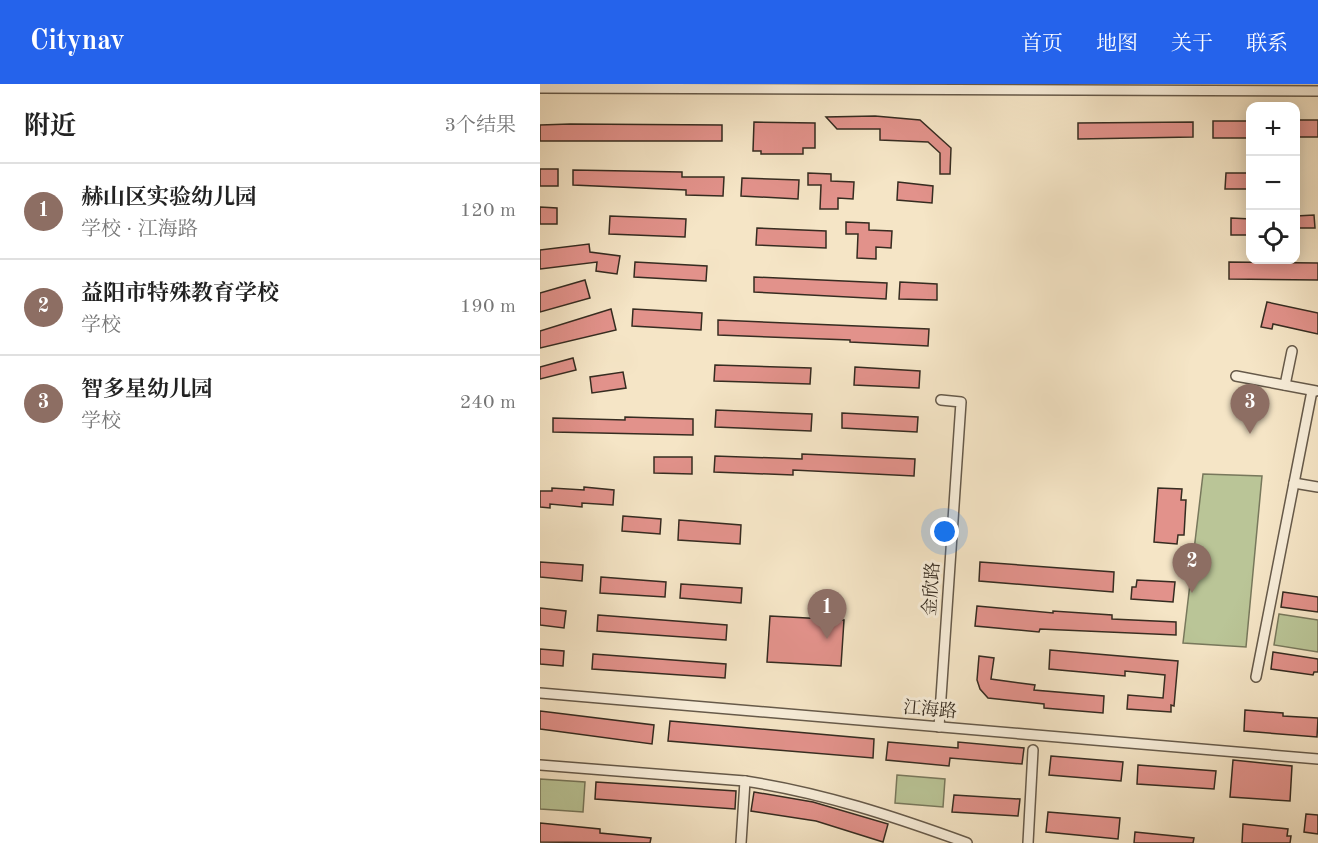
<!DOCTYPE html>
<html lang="zh">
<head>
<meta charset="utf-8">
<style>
  :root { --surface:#fff; --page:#f6f6f6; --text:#222; --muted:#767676; --line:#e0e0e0; --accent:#2563eb }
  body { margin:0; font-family:"Old Standard TT","Noto Serif SC",serif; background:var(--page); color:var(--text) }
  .controls { position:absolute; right:18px; top:18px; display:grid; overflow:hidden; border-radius:12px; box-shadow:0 3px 15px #0003 }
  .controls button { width:54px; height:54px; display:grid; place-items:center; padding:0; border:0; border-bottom:2px solid var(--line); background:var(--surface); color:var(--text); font:30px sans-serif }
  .you { position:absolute; left:405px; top:448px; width:21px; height:21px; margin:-15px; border:4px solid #fff; border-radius:50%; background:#1a73e8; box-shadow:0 0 0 9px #1a73e833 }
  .badge { display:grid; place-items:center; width:39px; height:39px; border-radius:50%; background:var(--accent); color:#fff; font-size:20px; font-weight:700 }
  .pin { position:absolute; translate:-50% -50px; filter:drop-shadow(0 2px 3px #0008) }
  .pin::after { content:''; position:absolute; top:32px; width:21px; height:18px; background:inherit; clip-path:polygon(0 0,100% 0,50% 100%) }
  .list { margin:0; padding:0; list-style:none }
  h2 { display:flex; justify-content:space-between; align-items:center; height:78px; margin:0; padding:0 24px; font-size:26px }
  h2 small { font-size:20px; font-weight:400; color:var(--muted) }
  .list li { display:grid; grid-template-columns:39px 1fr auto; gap:18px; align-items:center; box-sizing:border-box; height:96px; padding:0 24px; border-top:2px solid var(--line) }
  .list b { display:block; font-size:22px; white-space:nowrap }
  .list p { margin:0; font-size:20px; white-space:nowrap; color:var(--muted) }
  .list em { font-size:20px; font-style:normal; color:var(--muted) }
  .icon { flex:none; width:33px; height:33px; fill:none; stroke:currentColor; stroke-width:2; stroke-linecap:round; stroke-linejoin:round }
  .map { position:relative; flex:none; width:778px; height:759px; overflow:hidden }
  header { display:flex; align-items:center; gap:36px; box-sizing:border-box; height:84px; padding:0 30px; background:var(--accent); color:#fff }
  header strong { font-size:28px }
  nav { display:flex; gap:33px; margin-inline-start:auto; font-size:21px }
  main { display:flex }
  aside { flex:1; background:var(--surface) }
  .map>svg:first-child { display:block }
  .green { fill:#bac597; stroke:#78785c; stroke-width:1.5 }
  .building { fill:#e2928b; stroke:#362c21; stroke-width:1.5 }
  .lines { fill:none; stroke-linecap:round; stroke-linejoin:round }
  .minor-casing { stroke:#665a4a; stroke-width:12 }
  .minor { stroke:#f8eeda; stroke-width:9 }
  .labels { text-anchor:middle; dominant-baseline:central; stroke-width:6; stroke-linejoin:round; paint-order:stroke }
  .street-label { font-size:18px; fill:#362c21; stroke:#f8eeda }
</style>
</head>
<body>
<header>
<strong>Citynav</strong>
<nav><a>首页</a><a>地图</a><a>关于</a><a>联系</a></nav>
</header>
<main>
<aside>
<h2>附近<small>3个结果</small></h2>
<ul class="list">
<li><span class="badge" style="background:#8d6e63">1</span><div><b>赫山区实验幼儿园</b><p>学校 · 江海路</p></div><em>120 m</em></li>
<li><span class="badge" style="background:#8d6e63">2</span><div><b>益阳市特殊教育学校</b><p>学校</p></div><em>190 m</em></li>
<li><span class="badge" style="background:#8d6e63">3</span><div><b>智多星幼儿园</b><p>学校</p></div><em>240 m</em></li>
</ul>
</aside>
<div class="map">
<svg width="778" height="759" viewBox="0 0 778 759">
  <rect width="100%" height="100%" fill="#f5e5c6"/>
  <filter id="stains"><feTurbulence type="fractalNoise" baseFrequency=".00333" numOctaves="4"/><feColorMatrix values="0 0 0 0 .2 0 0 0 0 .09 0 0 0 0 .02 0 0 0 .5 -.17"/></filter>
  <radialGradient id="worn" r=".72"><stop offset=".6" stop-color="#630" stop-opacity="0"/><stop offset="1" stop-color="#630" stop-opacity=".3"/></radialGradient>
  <g class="green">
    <polygon points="663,390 722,392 706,563 643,559"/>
    <polygon points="739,530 778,536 778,568 734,561"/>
    <polygon points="357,691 405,695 403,723 355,719"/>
    <polygon points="0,695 45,698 43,728 0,725"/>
  </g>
  <g class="building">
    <polygon points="335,32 380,36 411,64 410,90 400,90 400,69 388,58 340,56 340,45 297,45 286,33"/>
    <rect x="756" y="36" width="22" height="17"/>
    <rect x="673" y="37" width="38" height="17"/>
    <polygon points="214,38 275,39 275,64 263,64 263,70 221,70 221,67 213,67"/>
    <polygon points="653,38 653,53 538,55 538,39"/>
    <polygon points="30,40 182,41 182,57 0,57 0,41"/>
    <rect x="0" y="85" width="18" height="17"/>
    <polygon points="33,86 142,88 142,93 184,93 183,112 146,111 146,106 33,101"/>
    <polygon points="268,89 291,90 291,97 314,98 313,115 298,114 298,125 280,125 281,101 268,101"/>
    <polygon points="686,89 711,89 711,105 685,105"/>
    <polygon points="202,94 259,96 258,115 201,112"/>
    <polygon points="358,98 393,102 392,119 357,116"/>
    <polygon points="0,123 17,124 17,140 0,140"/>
    <polygon points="774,131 775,144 756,144 756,132"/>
    <polygon points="70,132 146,135 145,153 69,150"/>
    <polygon points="691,134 711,135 711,151 691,151"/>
    <polygon points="306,138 329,139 329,146 352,147 351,164 336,163 336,175 317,174 318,150 306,150"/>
    <polygon points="217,144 286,147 286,164 216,161"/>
    <polygon points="49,160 50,168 80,172 77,190 56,187 57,178 0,185 0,166"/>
    <polygon points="95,178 167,182 166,197 94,193"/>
    <polygon points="689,178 778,179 778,196 689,195"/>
    <polygon points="214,193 347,199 346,215 214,208"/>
    <polygon points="45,196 50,214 0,228 0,209"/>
    <polygon points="360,198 397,200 397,216 359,215"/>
    <polygon points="727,218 778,229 778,250 733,240 732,245 721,243"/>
    <polygon points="71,225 76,246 0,264 0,247"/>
    <polygon points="93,225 162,229 161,246 92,242"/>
    <polygon points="178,236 389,245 388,262 310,258 310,256 178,251"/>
    <polygon points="33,274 36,286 0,295 0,283"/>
    <polygon points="175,281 271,284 270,300 174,297"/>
    <polygon points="315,283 380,287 379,304 314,301"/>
    <polygon points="83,288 86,304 52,309 50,293"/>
    <polygon points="176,326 272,330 271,347 175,343"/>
    <polygon points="302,329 378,333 377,348 302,344"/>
    <polygon points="85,333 153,335 153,351 13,348 13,334 85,336"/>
    <polygon points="262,370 375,375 374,392 253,386 253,391 174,388 175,372 262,375"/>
    <polygon points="114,373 152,373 152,390 114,389"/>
    <polygon points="44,403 74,406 73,421 42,419 42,423 10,420 10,424 0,423 0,407 12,407 12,404 44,406"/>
    <polygon points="618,404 642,405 641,416 646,416 644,451 638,451 637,460 614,458"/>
    <polygon points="83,432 121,435 120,450 82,447"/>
    <polygon points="139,436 201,441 200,460 138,456"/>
    <polygon points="0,478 43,481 42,497 0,493"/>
    <polygon points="440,478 574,488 573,508 439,497"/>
    <polygon points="61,493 126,498 125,513 60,509"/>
    <polygon points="597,496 635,498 633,518 591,515 592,503 596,503"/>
    <polygon points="141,500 202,504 201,519 140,514"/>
    <polygon points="743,508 778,513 778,528 741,523"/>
    <polygon points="437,522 513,529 513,527 572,531 572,535 636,538 636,551 500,545 499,548 435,542"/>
    <polygon points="0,524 26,527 24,544 0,541"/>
    <polygon points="58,531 187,541 186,556 57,547"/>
    <polygon points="230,532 304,536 301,582 227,578"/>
    <polygon points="0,565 24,567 23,582 0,580"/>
    <polygon points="510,566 638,577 634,622 631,621 631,628 587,625 588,611 623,614 625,591 585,587 585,592 509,585"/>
    <polygon points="733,568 778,575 778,588 774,588 773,591 731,585"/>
    <polygon points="53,570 186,580 185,594 52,585"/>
    <polygon points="439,572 454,574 451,595 495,601 494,606 564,612 563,629 504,624 504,620 448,614 440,605 437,596"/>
    <polygon points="705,626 743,629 743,632 778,634 777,653 704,647"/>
    <polygon points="0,627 114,641 112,660 0,645"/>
    <polygon points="130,637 334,655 333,674 128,657"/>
    <polygon points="348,658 418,664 418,658 484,664 482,680 410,674 409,682 346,676"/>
    <polygon points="511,672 583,678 581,697 509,691"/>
    <polygon points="693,676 752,682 750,717 690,713"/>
    <polygon points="598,681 676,687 674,705 597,700"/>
    <polygon points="56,698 196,707 195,725 55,715"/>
    <polygon points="214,708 273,718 348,740 343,758 276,737 211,727"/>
    <polygon points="414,711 480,715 478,732 412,728"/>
    <polygon points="508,728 580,734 578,755 506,748"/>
    <polygon points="766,730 778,731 778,750 764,748"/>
    <polygon points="0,739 60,745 60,749 111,754 110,759 0,758"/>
    <polygon points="703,740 748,745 747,752 751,752 750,759 702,759"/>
    <polygon points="595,748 654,754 653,759 594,759"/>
  </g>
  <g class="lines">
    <defs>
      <g id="minor">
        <polyline points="0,4 778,7"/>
        <polyline points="696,292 776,307"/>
        <polyline points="745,301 752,267"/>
        <polyline points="754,399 778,403"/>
        <polyline points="716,593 772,307"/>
        <polyline points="0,609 778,675"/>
        <polyline points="399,643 421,318 401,316"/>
        <polyline points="0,681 205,697"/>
        <path d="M201 759 205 697C283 709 353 732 427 759"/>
        <polyline points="488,759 493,666"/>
      </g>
    </defs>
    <use href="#minor" class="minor-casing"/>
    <use href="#minor" class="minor"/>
  </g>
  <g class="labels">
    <g class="street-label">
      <text transform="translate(392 505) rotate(-86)">金欣路</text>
      <text transform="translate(390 626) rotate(5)">江海路</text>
    </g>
  </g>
  <rect width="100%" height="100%" filter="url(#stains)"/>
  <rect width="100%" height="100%" fill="url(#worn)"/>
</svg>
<div class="controls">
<button>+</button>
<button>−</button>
<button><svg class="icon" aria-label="locate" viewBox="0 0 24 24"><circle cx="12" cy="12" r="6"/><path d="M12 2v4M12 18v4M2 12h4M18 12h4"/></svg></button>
</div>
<div class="you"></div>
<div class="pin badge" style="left:287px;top:555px;background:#8d6e63">1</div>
<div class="pin badge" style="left:652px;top:509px;background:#8d6e63">2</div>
<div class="pin badge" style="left:710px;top:350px;background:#8d6e63">3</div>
</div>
</main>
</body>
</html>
